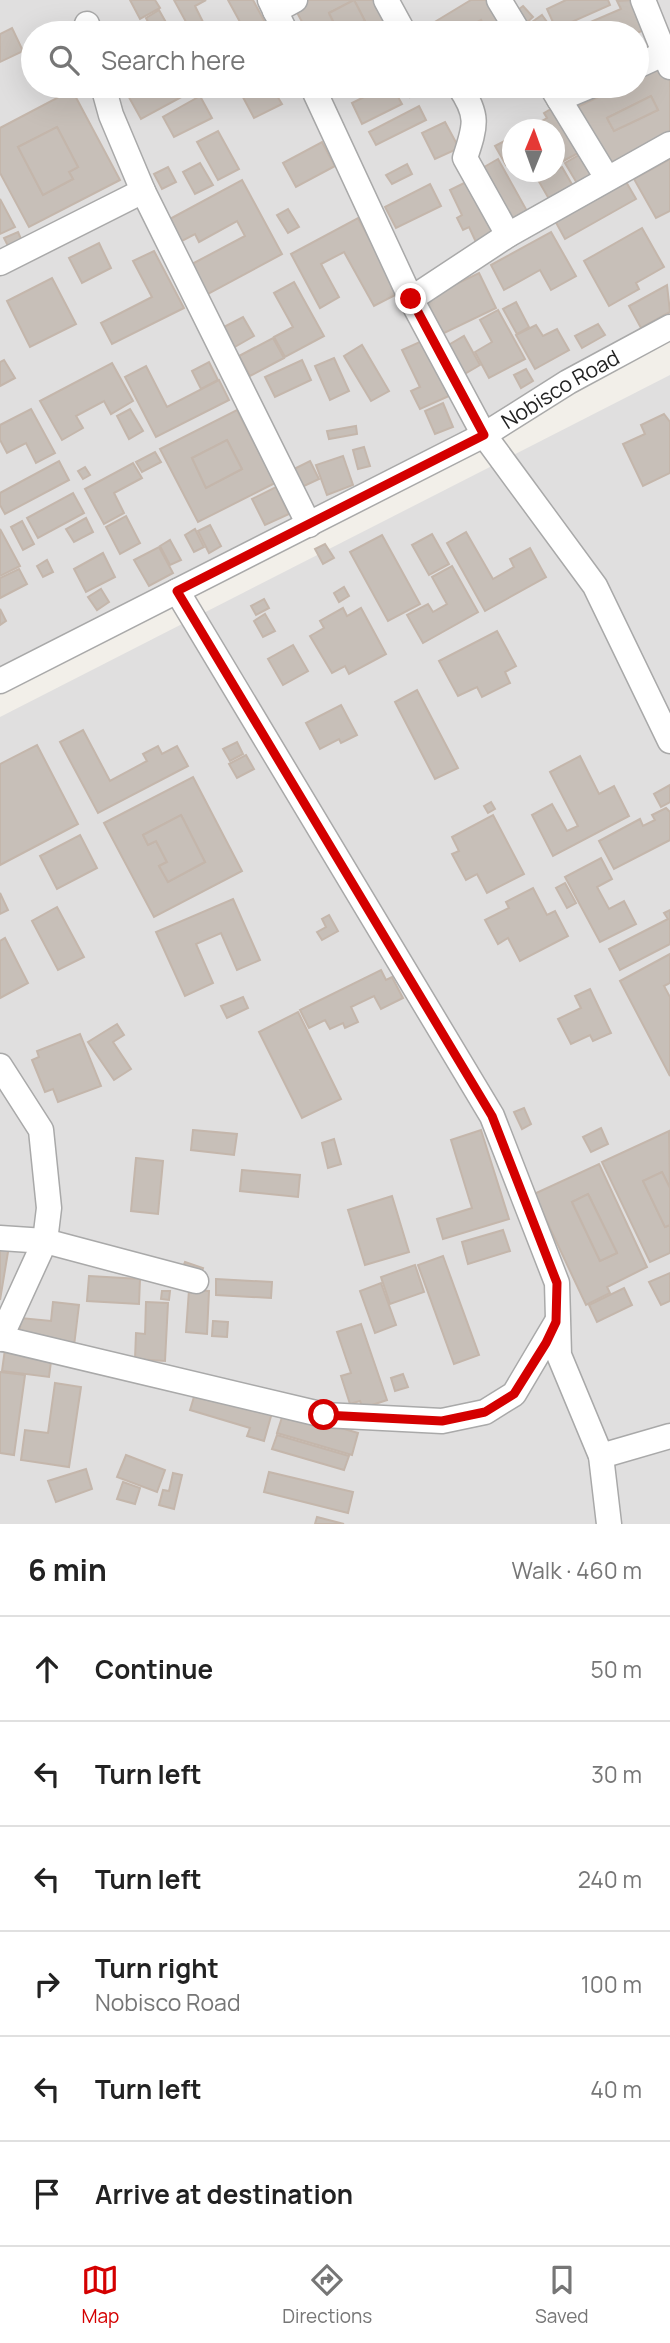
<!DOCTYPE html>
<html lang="en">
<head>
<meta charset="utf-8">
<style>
  :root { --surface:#fff; --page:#f2f2f2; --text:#222; --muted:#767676; --line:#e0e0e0; --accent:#d40000 }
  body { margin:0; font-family:Manrope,sans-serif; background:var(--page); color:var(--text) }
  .compass { position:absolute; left:502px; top:119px; width:63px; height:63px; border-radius:50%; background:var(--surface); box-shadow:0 7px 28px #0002; rotate:1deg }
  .stop { position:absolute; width:21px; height:21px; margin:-16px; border:5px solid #d40000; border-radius:50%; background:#fff }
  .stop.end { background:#d40000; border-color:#fff; box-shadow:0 2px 7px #0008 }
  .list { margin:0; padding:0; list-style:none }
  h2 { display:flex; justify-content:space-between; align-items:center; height:91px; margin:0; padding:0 28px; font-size:30px }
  h2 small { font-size:23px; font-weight:400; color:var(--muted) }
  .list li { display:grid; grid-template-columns:46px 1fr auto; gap:21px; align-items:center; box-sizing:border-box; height:105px; padding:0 28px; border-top:2px solid var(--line) }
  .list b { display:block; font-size:26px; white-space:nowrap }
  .list p { margin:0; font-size:23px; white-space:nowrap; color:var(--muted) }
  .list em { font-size:23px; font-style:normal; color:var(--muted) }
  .icon { flex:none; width:38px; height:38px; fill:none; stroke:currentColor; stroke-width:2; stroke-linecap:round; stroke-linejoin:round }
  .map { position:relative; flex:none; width:670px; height:1524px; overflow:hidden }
  .search { position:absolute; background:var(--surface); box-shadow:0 7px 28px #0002; left:21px; right:21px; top:21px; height:77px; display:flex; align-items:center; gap:18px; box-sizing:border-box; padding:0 24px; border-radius:38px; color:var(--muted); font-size:26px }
  .sheet { height:721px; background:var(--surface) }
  nav { display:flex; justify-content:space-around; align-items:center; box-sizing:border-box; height:98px; border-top:2px solid var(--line); background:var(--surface); font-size:19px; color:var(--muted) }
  nav a { display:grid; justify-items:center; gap:4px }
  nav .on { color:var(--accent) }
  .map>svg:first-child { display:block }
  .residential { fill:#e0dfdf; fill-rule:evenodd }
  .building { fill:#c7bfb8; stroke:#c4b6ab; stroke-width:2; fill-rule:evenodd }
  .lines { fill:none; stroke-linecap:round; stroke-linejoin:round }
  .street-casing { stroke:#a9a9a9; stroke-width:27 }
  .street { stroke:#fff; stroke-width:24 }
  .route { stroke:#d40000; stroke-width:9 }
  .labels { text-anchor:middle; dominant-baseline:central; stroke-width:7; stroke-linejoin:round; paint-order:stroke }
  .street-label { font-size:21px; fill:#222; stroke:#fff }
</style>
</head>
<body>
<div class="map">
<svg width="670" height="1524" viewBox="0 0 670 1524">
  <rect width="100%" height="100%" fill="#f2efe9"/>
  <g class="residential">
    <path d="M0 0H670V331L0 691ZM33 33H637V86H33ZM512 130H554V172H512Z"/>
    <polygon points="670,375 670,1524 0,1524 0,717"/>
  </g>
  <g class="building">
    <polygon points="130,0 155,0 160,8 140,19"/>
    <polygon points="174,0 206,0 195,6 207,30 192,33"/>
    <polygon points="228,0 253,0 267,26 246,33"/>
    <path d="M308 0H377L393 30 387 33H308L294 7ZM354 0 365 21 339 33 329 13Z"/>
    <polygon points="354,0 365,21 339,33 329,13"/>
    <polygon points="471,0 492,0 503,18 485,28 481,20 458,33 432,33 428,26"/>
    <polygon points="566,0 608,0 610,5 556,29 547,9"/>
    <polygon points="633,0 646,29 637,33 631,33 628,28 616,33 565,33 621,9 617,1"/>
    <polygon points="523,6 533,17 524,25 514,13"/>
    <polygon points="159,10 172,33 154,33 146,18"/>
    <polygon points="542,15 552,29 546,33 529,33 525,27"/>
    <polygon points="504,19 513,33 493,33 490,28"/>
    <polygon points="12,28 23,51 0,62 0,34"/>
    <path d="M663 66 670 81V138L604 169 575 108 622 86H637V79ZM651 96 658 110 614 131 607 118Z"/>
    <polygon points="138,86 199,86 200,87 141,119 126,92"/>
    <polygon points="237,86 271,86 282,104 254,118"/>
    <polygon points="386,86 392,86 402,104 362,124 352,103"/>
    <polygon points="405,86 421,86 423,90 410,97"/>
    <polygon points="482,86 505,86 487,95"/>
    <path d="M72 90 120 180 29 227 0 173V128ZM57 127 78 167 69 172 73 179 43 195 18 147Z"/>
    <polygon points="200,96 212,118 174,137 163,117"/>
    <polygon points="651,96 658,110 614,131 607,118"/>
    <polygon points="419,106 426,120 376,145 369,132"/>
    <polygon points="556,106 582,151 554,166 554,130 526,130 547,118 544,113"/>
    <polygon points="445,122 459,148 435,159 422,133"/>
    <polygon points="57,127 78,167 69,172 73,179 43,195 18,147"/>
    <polygon points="218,131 239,169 218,180 197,142"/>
    <polygon points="512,137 512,161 506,165 495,146"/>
    <polygon points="322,142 335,166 296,187 283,163"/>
    <polygon points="584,152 597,174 578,185 565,163"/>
    <polygon points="498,159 527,211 508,221 479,170"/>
    <polygon points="670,159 670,211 656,218 634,179"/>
    <polygon points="200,163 213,185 195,194 183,172"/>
    <polygon points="407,164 412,174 392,184 386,175"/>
    <polygon points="168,167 176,182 162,189 154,174"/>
    <polygon points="562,167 573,186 549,199 538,180"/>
    <polygon points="242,180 282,254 208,294 192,264 245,236 237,221 199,242 195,234 180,242 168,220"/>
    <polygon points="470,180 496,231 476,242 469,227 463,230 457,218 462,215 450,190"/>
    <polygon points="625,180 636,199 565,239 554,219"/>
    <polygon points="430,184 441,206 396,228 385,207"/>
    <polygon points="0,199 15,227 0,234"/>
    <polygon points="288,209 299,227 288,233 277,215"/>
    <polygon points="358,218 399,293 374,306 344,252 321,264 339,297 320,308 291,254"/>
    <polygon points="642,228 664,267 636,283 639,289 609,306 584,261"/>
    <polygon points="18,232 24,246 11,252 4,238"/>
    <polygon points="551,232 576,276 551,290 540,270 504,290 491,265"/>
    <polygon points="99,243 111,268 82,283 69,258"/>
    <polygon points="154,251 184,308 112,344 101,323 152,297 133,261"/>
    <polygon points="479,273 496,308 438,336 421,301"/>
    <polygon points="52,278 76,324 30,347 7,301"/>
    <polygon points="294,282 324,336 285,357 274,337 293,327 274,293"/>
    <polygon points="667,285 670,312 641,328 629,306"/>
    <polygon points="516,302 529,327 517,334 503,309"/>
    <polygon points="498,310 525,359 489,378 475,352 492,342 480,320"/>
    <polygon points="243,317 254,336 233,348 222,328"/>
    <polygon points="598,324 605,335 582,348 575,336"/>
    <polygon points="536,325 543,336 557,329 569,350 535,369 516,335"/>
    <polygon points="464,336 480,365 461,376 445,347"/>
    <polygon points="273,338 284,358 250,376 239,356"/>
    <polygon points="422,341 449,396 420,409 411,391 420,387 402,350"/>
    <polygon points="362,345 389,391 371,401 344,356"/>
    <polygon points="334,358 349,391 330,400 315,366"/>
    <polygon points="4,360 15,378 0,386 0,362"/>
    <polygon points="302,360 311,380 275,397 265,377"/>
    <polygon points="209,362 218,380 201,389 192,371"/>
    <polygon points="112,363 133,401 111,414 104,401 76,416 83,428 62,440 40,401"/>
    <polygon points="146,366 167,407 219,380 229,400 156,437 125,377"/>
    <polygon points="526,369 533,381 521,388 514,375"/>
    <polygon points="443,403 453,427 435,434 425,411"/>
    <polygon points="31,409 55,453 36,463 26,443 7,453 0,440 0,425"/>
    <polygon points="130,409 143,431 129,439 117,416"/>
    <path d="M237 410 275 483 198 522 160 449ZM227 440 242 469 206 488 192 458Z"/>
    <polygon points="664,414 670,422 670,473 643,486 623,444 645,434 641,425"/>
    <polygon points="356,426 357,434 329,439 327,431"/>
    <polygon points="227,440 242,469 206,488 192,458"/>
    <polygon points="364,447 370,466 358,469 353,450"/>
    <polygon points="155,452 161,462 142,472 136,462"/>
    <polygon points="343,456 353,485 327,495 316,465"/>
    <polygon points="59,461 69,480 5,514 0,505 0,493"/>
    <polygon points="310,461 319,479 302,487 294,469"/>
    <polygon points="133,463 142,478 114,493 124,513 104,524 85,489"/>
    <polygon points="85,467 90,475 83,479 78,471"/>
    <polygon points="276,487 289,514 265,525 252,499"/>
    <polygon points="73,493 84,513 38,538 27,518"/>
    <polygon points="126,516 140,543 120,554 106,527"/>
    <polygon points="86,518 93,532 74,542 66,529"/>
    <polygon points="22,521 34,544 23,550 11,527"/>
    <polygon points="210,525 221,546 209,553 198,531"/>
    <polygon points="0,529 20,566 0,576"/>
    <polygon points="195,529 204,547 194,552 185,535"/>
    <polygon points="466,532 493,579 514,567 510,559 530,548 546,577 485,611 447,543"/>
    <polygon points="432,534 449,564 429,575 412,545"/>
    <polygon points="382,535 420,604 388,621 350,552"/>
    <polygon points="170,540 181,560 170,565 160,546"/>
    <polygon points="325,544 334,558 323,564 315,549"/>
    <polygon points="159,547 173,573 149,586 134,560"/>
    <polygon points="103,553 115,577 86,592 74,569"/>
    <polygon points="47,560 53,572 43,577 37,566"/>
    <polygon points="452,566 478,612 423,643 407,615 428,604 433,612 447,604 432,577"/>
    <polygon points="19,569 27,584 0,598 0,578"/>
    <polygon points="344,587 349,596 339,602 334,593"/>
    <polygon points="101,589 109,602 97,610 88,597"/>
    <polygon points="264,599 269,608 256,615 251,606"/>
    <polygon points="343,608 347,616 361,608 386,654 349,674 345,666 332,673 310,636 324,628 320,621"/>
    <polygon points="0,609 6,621 0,625"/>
    <polygon points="265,614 275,631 263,637 254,621"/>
    <polygon points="497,631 516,666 505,672 510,683 482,697 477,687 458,696 439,661"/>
    <polygon points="293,645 308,671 283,685 268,659"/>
    <polygon points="417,690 458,768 435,779 395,702"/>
    <polygon points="341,705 357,735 341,743 339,739 320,749 306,723"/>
    <polygon points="83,730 110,781 147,761 143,754 158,746 162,754 177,746 188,766 98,813 60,742"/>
    <polygon points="237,742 243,754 230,761 223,749"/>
    <polygon points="37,745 78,824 0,865 0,764"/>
    <polygon points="246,755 254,769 237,778 229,764"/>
    <polygon points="580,756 599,794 614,786 629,816 553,856 532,815 552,804 567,831 578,826 550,772"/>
    <path d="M193 777 242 871 154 917 104 823ZM181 815 205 862 168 882 159 866 167 862 156 841 148 845 143 835Z"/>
    <polygon points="670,785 670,802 661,807 654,794"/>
    <polygon points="491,802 495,809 488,813 484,806"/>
    <polygon points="666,808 670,812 670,840 614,869 599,841 640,819 643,826 655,820 652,815"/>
    <polygon points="181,815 205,862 168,882 159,866 167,862 156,841 148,845 143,835"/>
    <polygon points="493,815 524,874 487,893 477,874 466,880 452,854 459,851 452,837"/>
    <polygon points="80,835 97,868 57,889 40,856"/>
    <polygon points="601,858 612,879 597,887 609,909 624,901 636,924 600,942 565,877"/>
    <polygon points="565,883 576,903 567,908 556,888"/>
    <polygon points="533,888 547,915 555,911 568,936 520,961 508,938 498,944 485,920 509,908 506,902"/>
    <polygon points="0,893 8,910 0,914"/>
    <polygon points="233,899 260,960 237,970 221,933 196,944 213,983 185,996 156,932"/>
    <polygon points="57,907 84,957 58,970 32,921"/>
    <polygon points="670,910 670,944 620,970 609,949 668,919 664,913"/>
    <polygon points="329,915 338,931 322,940 317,932 326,927 322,919"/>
    <polygon points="5,938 28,983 0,998 0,941"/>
    <polygon points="670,954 670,983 664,986 670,997 670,1076 620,981"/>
    <polygon points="381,970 386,980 392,977 403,998 381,1009 374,996 351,1007 358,1022 345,1028 343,1023 330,1029 325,1020 309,1028 300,1010"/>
    <polygon points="590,989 611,1033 593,1041 590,1035 571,1044 558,1019 581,1008 575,996"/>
    <polygon points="243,997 248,1008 227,1018 221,1006"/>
    <polygon points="298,1012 341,1099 302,1118 259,1032"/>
    <polygon points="117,1024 124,1035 113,1042 131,1069 114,1080 88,1042"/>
    <polygon points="80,1034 101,1086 58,1102 53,1089 45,1092 32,1060 39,1057 37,1051"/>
    <polygon points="524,1108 531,1124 522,1129 514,1112"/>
    <polygon points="601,1128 608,1144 591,1152 583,1137"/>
    <polygon points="193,1130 237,1134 234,1155 191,1150"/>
    <polygon points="481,1130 509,1219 443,1239 437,1219 472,1208 451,1140"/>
    <polygon points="669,1131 670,1188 662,1172 643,1181 665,1227 670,1225 670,1253 650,1262 602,1162"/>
    <polygon points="334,1139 341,1164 328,1168 322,1143"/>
    <polygon points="136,1158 163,1161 158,1214 131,1211"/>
    <path d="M599 1164 647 1267 607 1287 610 1293 586 1305 534 1194ZM588 1194 617 1253 600 1261 572 1202Z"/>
    <polygon points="242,1170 300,1175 298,1197 240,1191"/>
    <polygon points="662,1172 670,1188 670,1225 665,1227 643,1181"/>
    <polygon points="588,1194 617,1253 600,1261 572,1202"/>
    <polygon points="392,1196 409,1252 365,1265 348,1210"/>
    <polygon points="503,1230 510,1251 468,1264 462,1242"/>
    <polygon points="0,1244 9,1246 0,1300"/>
    <polygon points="443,1256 479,1355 454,1364 418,1265"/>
    <polygon points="185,1262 203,1268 199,1279 181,1272"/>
    <polygon points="415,1265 424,1292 390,1304 381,1277"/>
    <polygon points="670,1273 670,1301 661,1305 649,1282"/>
    <polygon points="89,1276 140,1279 139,1304 87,1301"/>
    <polygon points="216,1279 272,1282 271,1298 216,1295"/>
    <polygon points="381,1283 396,1325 375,1333 360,1291"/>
    <polygon points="624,1288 632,1305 597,1322 589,1305"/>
    <polygon points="189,1290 209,1291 207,1334 186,1332"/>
    <polygon points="162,1291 170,1291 169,1300 161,1299"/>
    <polygon points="53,1302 79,1305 74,1346 19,1339 21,1318 51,1321"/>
    <polygon points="146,1302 168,1303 165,1361 135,1359 136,1333 145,1334"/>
    <polygon points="213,1321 228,1322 227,1337 212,1336"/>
    <polygon points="361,1324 387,1400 363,1408 360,1401 350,1404 341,1376 351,1373 337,1332"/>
    <polygon points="5,1349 52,1354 49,1377 2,1371"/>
    <polygon points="0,1372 25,1375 14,1455 0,1453"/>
    <polygon points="403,1374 408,1387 395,1391 391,1378"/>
    <polygon points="55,1383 81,1387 69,1467 21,1460 25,1430 48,1433"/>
    <polygon points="197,1387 273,1409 264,1441 247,1436 250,1428 190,1410"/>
    <polygon points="284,1411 358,1433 352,1455 277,1433"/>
    <polygon points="277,1435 349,1456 344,1470 272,1449"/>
    <polygon points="126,1455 165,1470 157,1492 117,1477"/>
    <polygon points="86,1469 92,1489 56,1502 48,1481"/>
    <polygon points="269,1472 353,1492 348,1513 264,1492"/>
    <polygon points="173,1473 182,1475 174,1509 159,1505 163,1490 169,1491"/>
    <polygon points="123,1482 140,1488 135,1504 117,1499"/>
    <polygon points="317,1517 344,1524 315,1524"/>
  </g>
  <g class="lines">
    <defs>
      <g id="street">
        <polyline points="270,0 286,33"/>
        <polyline points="386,0 404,33"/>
        <polyline points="499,0 519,33"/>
        <polyline points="643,0 670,67"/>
        <polyline points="275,11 295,0"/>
        <polyline points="87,24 90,33"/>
        <polyline points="637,66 663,54"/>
        <polyline points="103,86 111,115 143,191 309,525"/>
        <polyline points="312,86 411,299 484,435 595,586 670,741"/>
        <path d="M459 86C479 115 476 125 465 158L508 235"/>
        <polyline points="551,86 607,178"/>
        <polyline points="559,99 590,86"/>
        <polyline points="0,263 143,191"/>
        <polyline points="411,299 508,235 670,144"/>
        <polyline points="177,591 492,1116 557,1283 559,1355 601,1456 609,1524"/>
        <path id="s1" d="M0 681 484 435 568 382 670 327"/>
        <polyline points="0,1066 41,1130 49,1208 45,1241 0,1339"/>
        <polyline points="0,1238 45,1241 196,1281"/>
        <polyline points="0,1338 324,1415 442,1421 485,1412 514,1394 556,1323"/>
        <polyline points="601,1456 670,1436"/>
      </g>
    </defs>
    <use href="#street" class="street-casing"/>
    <use href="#street" class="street"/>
  </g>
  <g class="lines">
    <polyline class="route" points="324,1415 442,1421 485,1412 514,1394 546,1343 556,1322 557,1283 492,1116 177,591 484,435 411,299"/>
  </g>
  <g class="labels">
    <g class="street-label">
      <text stroke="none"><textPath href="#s1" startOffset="632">Nobisco Road</textPath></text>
    </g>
  </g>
</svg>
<svg class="compass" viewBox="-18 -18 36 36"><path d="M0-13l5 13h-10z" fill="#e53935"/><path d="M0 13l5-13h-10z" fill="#767676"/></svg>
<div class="stop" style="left:324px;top:1415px"></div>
<div class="stop end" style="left:411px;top:299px"></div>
<div class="search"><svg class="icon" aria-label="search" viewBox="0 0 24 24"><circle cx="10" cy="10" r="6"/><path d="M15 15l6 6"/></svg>Search here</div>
</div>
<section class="sheet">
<h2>6 min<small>Walk · 460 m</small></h2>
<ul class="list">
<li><svg class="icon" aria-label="ahead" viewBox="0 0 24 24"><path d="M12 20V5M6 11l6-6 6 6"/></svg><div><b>Continue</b></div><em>50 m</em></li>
<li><svg class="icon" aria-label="left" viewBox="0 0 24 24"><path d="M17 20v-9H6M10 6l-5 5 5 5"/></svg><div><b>Turn left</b></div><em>30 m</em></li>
<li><svg class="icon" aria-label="left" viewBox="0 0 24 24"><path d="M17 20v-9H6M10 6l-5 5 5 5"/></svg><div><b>Turn left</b></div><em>240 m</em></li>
<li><svg class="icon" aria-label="right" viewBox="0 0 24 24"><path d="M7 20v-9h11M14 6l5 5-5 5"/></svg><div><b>Turn right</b><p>Nobisco Road</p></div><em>100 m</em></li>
<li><svg class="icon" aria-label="left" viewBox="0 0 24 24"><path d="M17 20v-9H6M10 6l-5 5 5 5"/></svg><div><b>Turn left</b></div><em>40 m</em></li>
<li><svg class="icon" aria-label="arrive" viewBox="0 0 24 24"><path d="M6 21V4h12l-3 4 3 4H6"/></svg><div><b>Arrive at destination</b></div></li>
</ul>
</section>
<nav>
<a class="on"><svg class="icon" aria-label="map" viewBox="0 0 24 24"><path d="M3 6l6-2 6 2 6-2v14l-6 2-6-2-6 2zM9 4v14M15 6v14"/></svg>Map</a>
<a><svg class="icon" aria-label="directions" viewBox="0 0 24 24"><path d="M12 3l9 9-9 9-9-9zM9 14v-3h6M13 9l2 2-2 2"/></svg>Directions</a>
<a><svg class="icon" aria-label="saved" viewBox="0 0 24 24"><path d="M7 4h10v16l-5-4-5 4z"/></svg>Saved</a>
</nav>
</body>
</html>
